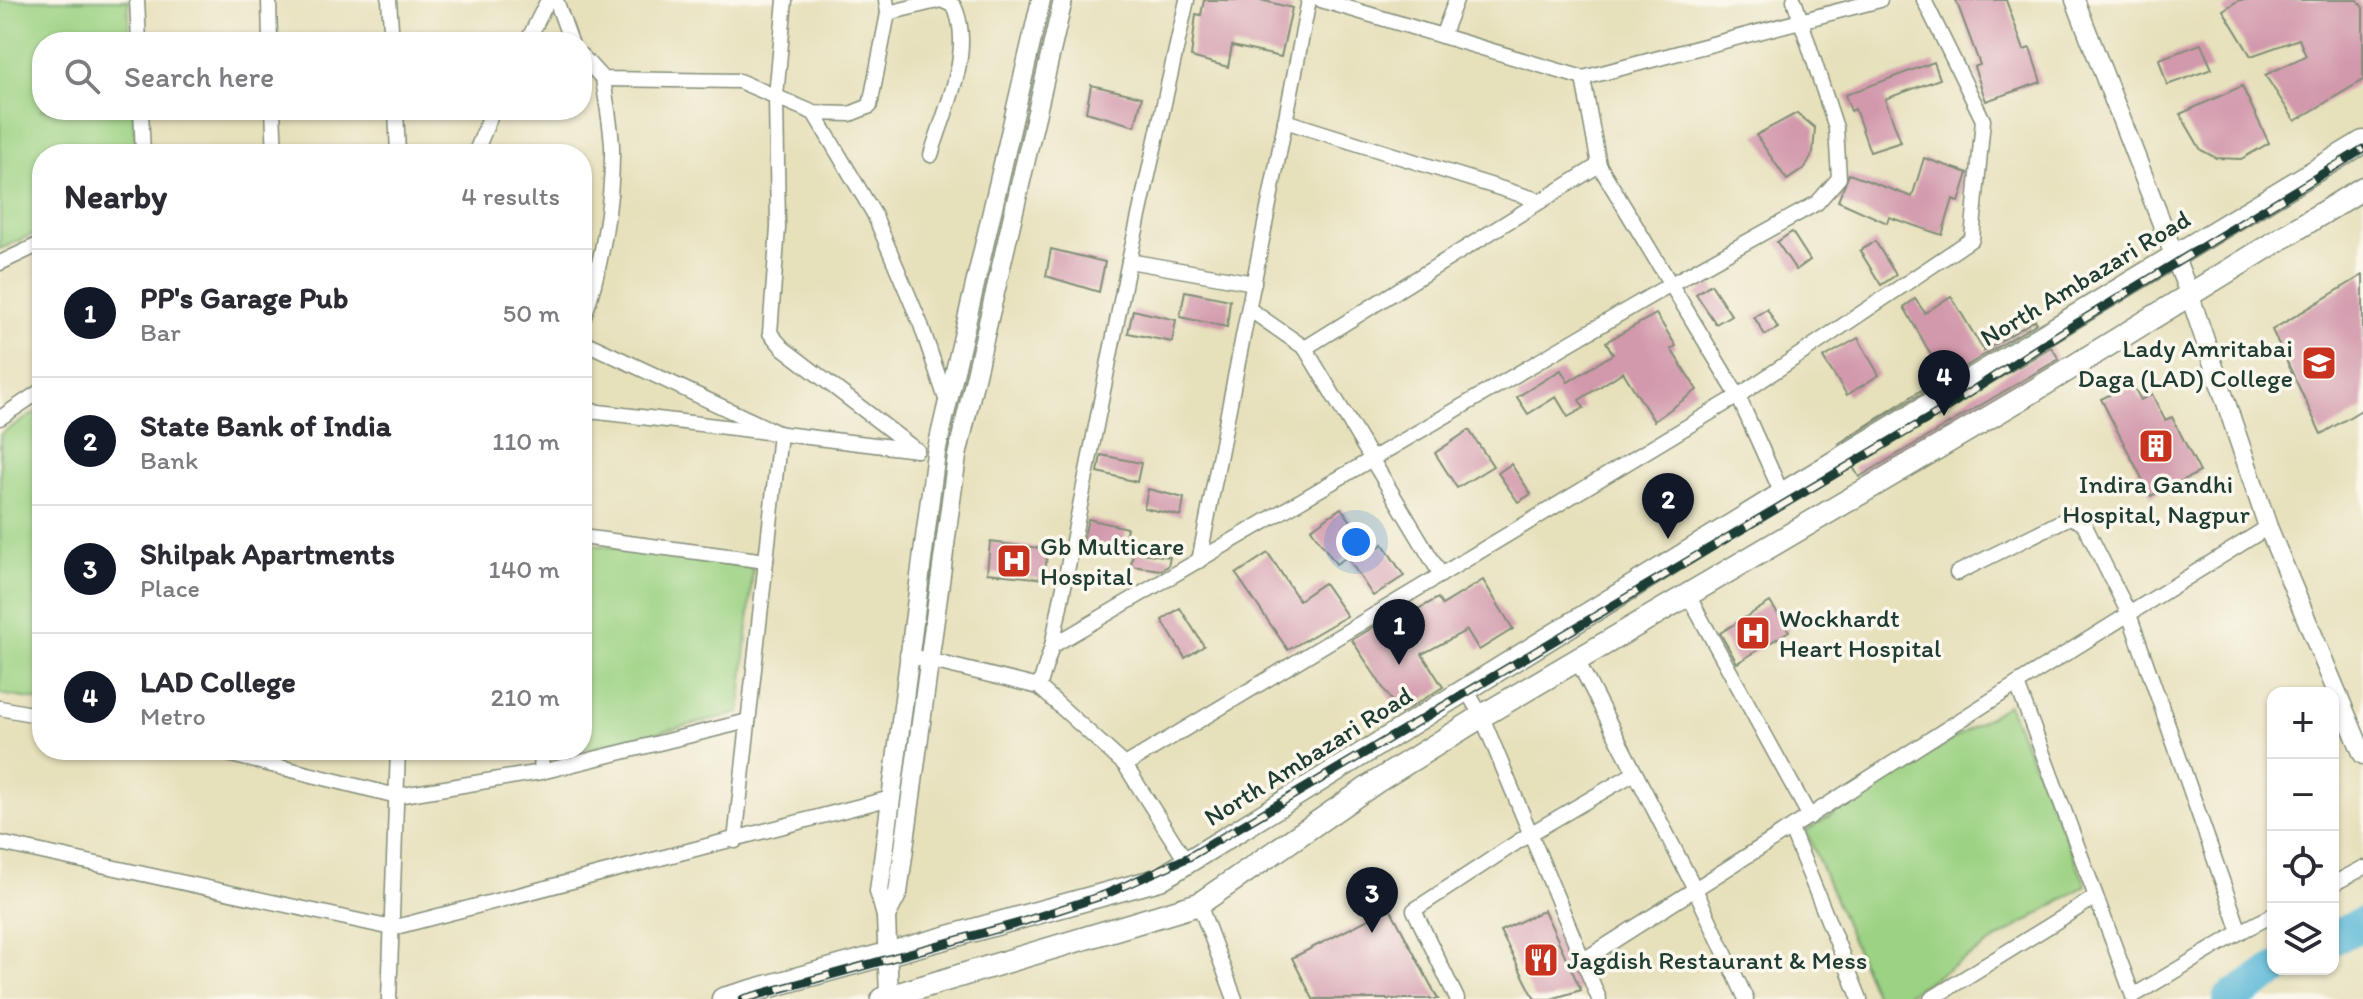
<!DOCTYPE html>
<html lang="en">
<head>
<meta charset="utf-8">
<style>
  :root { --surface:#fff; --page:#f7f7f7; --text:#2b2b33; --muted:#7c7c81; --line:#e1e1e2; --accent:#111827 }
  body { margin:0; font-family:Itim,sans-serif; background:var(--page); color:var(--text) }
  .controls { position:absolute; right:24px; bottom:24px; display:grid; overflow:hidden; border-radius:16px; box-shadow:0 2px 6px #0004 }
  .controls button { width:72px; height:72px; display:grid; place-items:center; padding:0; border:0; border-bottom:2px solid var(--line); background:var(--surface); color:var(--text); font:40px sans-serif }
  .you { position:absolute; left:1356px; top:542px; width:28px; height:28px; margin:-20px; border:6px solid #fff; border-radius:50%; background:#1a73e8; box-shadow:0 0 0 12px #1a73e833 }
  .badge { display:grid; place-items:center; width:52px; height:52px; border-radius:50%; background:var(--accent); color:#fff; font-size:26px; font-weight:700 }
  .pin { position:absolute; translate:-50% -66px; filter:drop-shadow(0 2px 4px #0008) }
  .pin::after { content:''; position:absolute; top:42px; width:28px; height:24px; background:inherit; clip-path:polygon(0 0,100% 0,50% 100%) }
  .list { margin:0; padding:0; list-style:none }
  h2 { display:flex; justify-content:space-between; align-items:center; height:104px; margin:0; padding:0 32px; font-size:34px }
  h2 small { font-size:26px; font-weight:400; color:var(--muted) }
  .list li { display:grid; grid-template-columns:52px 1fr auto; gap:24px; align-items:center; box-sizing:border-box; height:128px; padding:0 32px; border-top:2px solid var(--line) }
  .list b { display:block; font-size:30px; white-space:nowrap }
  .list p { margin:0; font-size:26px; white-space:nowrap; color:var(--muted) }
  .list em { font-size:26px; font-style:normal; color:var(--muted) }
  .icon { flex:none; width:44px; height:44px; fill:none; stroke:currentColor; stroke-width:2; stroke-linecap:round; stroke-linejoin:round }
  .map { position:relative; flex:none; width:2363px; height:999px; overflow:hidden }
  .search { position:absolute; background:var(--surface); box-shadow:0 2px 6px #0004; left:32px; top:32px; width:560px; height:88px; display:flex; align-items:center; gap:20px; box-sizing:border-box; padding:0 28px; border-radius:32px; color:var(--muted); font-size:30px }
  .panel { position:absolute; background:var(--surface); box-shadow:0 2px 6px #0004; left:32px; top:144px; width:560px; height:616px; border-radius:32px }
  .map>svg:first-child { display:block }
  .green { fill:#9cd283; stroke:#5e885c; stroke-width:2 }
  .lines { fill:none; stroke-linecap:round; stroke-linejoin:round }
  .river { stroke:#58b7d7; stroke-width:34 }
  .building { fill:#d298ac }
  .minor-casing { stroke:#828e78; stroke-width:17 }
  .tertiary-casing { stroke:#828e78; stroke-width:21 }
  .secondary-casing { stroke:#828e78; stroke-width:25 }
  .minor { stroke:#fff; stroke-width:14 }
  .tertiary { stroke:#fff; stroke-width:18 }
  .secondary { stroke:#fff; stroke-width:22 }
  .rail-casing { stroke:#1f3d34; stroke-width:9 }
  .rail { stroke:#fbf7ec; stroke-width:6; stroke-dasharray:18; stroke-linecap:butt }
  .labels { text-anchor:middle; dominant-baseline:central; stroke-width:7; stroke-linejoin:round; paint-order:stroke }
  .street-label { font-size:26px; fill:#1f3d34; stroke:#fbf7ec }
  .poi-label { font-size:26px; fill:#1f3d34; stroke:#fbf7ec; text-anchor:start }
</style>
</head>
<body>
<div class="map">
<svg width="2363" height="999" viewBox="0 0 2363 999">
  <rect width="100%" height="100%" fill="#fbf7ec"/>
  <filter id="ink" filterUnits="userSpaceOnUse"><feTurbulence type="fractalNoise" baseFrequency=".0125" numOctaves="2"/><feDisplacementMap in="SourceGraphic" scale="16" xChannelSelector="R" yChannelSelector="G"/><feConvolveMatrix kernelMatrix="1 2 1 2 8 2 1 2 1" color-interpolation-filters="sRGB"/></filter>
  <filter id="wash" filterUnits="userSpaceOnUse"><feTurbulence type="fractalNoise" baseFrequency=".006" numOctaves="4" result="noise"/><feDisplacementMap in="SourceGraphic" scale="32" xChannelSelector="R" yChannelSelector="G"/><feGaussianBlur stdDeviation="1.8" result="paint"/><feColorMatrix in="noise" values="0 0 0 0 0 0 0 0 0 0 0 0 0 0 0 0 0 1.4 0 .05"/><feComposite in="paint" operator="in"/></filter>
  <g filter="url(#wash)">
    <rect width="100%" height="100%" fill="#e6e0bb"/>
    <g class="green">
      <polygon points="0,0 128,0 130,42 42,42 42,110 134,110 136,154 42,154 42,230 0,249"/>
      <polygon points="42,409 42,701 0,694 0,434"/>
      <polygon points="582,543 753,568 740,713 553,757 553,750 582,750"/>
      <polygon points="2008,705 2086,885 1899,999 1877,999 1806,831"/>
    </g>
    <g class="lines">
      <g class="river">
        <polyline points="2333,938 2363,924"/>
        <polyline points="2230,999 2277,969"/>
      </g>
    </g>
    <g id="blocks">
      <g class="building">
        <polygon points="1204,0 1261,0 1292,8 1281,57 1232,46 1228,67 1191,57 1196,14 1201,15"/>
        <polygon points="1956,0 2006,0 2024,50 2030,48 2041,82 1986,101 1974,67 1980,65"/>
        <polygon points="2239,0 2358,0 2363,8 2363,80 2295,121 2265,75 2306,56 2299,39 2251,56 2223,10"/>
        <polygon points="2201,44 2212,69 2167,85 2159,59"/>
        <polygon points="1934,62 1940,79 1885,99 1901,142 1870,152 1855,109 1851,111 1845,95"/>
        <polygon points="1091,85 1142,97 1135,126 1086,112"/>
        <polygon points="2242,86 2269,143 2241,159 2216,158 2201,150 2180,114"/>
        <polygon points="1797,113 1815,128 1813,153 1805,168 1787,180 1756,135"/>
        <polygon points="1924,158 1968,173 1959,202 1953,199 1942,235 1889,217 1887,223 1838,201 1849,174 1912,197"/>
        <polygon points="1792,232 1810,260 1796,270 1777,242"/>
        <polygon points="1875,241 1896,275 1881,285 1860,251"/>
        <polygon points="1051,249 1105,262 1099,292 1046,276"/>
        <polygon points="2363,275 2363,409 2321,434 2272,330"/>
        <polygon points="1711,284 1731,315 1716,324 1696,294"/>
        <polygon points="1185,291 1230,300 1227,327 1180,317"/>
        <polygon points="1951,296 1984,351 2035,320 2037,323 1838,444 1943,376 1904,307 1915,299 1925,313"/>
        <polygon points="1767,309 1778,328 1765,335 1754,317"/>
        <polygon points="1133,310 1176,320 1172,342 1128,333"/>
        <polygon points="1656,314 1676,346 1671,349 1697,390 1654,421 1623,372 1579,400 1584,408 1568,417 1556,397 1528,414 1517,397 1561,370 1568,382 1613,354 1606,342"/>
        <polygon points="1858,338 1879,375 1847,395 1823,358"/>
        <polygon points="2051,347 2059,359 1859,477 1853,467"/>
        <polygon points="2132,384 2141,400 2152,394 2165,420 2172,417 2200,472 2151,496 2101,399"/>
        <polygon points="1469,430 1493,466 1457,488 1435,453"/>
        <polygon points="1101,455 1141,463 1137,482 1098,472"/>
        <polygon points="1511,464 1531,494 1518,502 1498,473"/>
        <polygon points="1148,489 1184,498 1181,516 1144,508"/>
        <polygon points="1341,508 1373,551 1383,544 1404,576 1373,596 1347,557 1336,564 1311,529"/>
        <polygon points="1088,519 1127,528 1122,549 1083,541"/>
        <polygon points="990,542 1048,549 1044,579 987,573"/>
        <polygon points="1133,552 1170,557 1168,566 1161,570 1131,566"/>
        <polygon points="1268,553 1299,600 1324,583 1347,616 1288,650 1236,574"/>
        <polygon points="1483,580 1513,629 1479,650 1467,630 1422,654 1443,687 1400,714 1352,640 1397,613 1400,619 1438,598 1442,605"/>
        <polygon points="1770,602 1789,631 1737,663 1720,633"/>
        <polygon points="1180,608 1204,646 1185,658 1162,620"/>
        <polygon points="1390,908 1438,999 1313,999 1292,958"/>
        <polygon points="1544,910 1581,990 1551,999 1535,999 1500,931"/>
      </g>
    </g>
  </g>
  <g filter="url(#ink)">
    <use href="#blocks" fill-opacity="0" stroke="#828e78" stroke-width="2"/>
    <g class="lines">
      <defs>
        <g id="minor">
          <polyline points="137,0 139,42"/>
          <polyline points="269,0 270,42"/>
          <polyline points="389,0 392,42"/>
          <polyline points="556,0 571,42"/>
          <polyline points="785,0 776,96 778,228 770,333 783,348 916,450"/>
          <polyline points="1321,0 1583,78 1880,0"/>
          <path d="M888 13 941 0 954 6C975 51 944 111 931 155"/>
          <polyline points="1442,36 1456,0"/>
          <polyline points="527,42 548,0"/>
          <polyline points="582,56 603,79 739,81 814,113 850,114 870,106 888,13 886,0"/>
          <polyline points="1583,78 1599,165 1738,396 1782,494"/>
          <polyline points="141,110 143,154"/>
          <polyline points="273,110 275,154"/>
          <polyline points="396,110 398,154"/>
          <polyline points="814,113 874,214 921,325 946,399"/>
          <polyline points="1285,121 1541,201"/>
          <polyline points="475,154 493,110"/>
          <polyline points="1129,261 1254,283"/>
          <polyline points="0,263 42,243"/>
          <polyline points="1249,309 1305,348 1441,575"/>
          <path d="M582 323C601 269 613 204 612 146 611 124 606 101 603 79"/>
          <polyline points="582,341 780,434 735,841"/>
          <polyline points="1305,348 1599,165"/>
          <polyline points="582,410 917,450"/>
          <polyline points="0,418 42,390"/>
          <polyline points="582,537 766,561"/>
          <polyline points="1199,561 1309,0"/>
          <polyline points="1957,573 2070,517 2084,524 2129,614 2240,932 2133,996 2017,684 2268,527"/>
          <polyline points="1688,595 1810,817"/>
          <polyline points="1052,646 1129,261 1187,0"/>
          <polyline points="907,655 1039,687 1125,765 1188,864"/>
          <polyline points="1577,660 1695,889 1746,999"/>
          <polyline points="1039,687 1052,646 1671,284 1817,203 1839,178 1836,128 1794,0"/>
          <polyline points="1467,691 1482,717 1599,999"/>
          <polyline points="0,708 42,716"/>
          <polyline points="211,750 397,796 541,772 748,721"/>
          <polyline points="1125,765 1738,396 1972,239 1983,120 1924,0"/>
          <polyline points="541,772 542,750"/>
          <polyline points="1791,829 1860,999"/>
          <polyline points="0,843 392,928 891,798"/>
          <polyline points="2333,884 2363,868"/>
          <polyline points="1199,904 1235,999"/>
          <polyline points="2240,932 2273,915"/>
          <polyline points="1582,961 2017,684"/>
          <polyline points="389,999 398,750"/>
          <polyline points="1457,999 1414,910 1528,835 1633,774"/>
          <polyline points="1931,999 2094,898"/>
        </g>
        <g id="tertiary">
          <polyline points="2075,0 2190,296 2268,527 2363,755"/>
          <polyline points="886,916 898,893 957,456 1063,0"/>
          <polyline points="889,997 886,916 879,891 936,453 1041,0"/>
        </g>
        <g id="secondary">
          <polyline points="723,999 1160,879 1782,494 2363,142"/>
          <polyline points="882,999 1199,904 1376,782 1487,713 2022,398 2363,188"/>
        </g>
      </defs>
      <use href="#minor" class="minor-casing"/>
      <use href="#tertiary" class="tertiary-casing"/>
      <use href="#secondary" class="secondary-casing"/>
      <use href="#minor" class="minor"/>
      <use href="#tertiary" class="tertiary"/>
      <use href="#secondary" class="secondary"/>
      <defs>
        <polyline id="rail" points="743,999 1019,923 1104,895 1189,857 1941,411 2061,333 2363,149"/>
      </defs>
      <use href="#rail" class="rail-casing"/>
      <use href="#rail" class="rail"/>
    </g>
  </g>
  <defs>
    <symbol id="university-square" viewBox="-11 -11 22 22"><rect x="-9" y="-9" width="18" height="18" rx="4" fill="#c8321e" stroke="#fbf7ec"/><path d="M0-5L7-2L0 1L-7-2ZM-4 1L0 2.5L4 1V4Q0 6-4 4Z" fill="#fff"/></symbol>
    <symbol id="building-square" viewBox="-11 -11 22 22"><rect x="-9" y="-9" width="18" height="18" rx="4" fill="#c8321e" stroke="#fbf7ec"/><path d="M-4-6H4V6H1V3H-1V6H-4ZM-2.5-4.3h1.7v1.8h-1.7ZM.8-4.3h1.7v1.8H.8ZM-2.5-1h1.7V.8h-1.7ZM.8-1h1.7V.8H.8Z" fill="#fff"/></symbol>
    <symbol id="hospital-square" viewBox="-11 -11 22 22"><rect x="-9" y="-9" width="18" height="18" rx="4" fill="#c8321e" stroke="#fbf7ec"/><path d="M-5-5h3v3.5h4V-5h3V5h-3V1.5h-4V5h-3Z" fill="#fff"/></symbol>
    <symbol id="restaurant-square" viewBox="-11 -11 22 22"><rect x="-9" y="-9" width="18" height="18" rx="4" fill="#c8321e" stroke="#fbf7ec"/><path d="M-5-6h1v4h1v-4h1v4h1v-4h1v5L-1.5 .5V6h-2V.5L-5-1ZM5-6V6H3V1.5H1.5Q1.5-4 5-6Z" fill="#fff"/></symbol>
  </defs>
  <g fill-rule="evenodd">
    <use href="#university-square" x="2299" y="343" width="40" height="40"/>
    <use href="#building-square" x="2136" y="426" width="40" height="40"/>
    <use href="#hospital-square" x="994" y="541" width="40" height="40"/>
    <use href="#hospital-square" x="1733" y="613" width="40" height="40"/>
    <use href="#restaurant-square" x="1521" y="940" width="40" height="40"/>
  </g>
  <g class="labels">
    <g class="street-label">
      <text transform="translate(2085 278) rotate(-31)">North Ambazari Road</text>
      <text transform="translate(1308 756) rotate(-32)">North Ambazari Road</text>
    </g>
    <g class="poi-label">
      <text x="2293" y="348" text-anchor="end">Lady Amritabai<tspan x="2293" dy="30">Daga (LAD) College</tspan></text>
      <text x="2156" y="484" text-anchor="middle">Indira Gandhi<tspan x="2156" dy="30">Hospital, Nagpur</tspan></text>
      <text x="1040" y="546">Gb Multicare<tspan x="1040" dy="30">Hospital</tspan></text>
      <text x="1779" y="618">Wockhardt<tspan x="1779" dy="30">Heart Hospital</tspan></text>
      <text x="1567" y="960">Jagdish Restaurant &amp; Mess</text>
    </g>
  </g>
</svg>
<div class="controls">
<button>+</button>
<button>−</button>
<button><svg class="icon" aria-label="locate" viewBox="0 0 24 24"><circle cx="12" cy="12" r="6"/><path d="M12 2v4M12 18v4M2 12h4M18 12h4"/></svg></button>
<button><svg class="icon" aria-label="layers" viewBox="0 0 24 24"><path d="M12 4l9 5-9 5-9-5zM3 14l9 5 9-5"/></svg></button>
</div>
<div class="you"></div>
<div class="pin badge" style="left:1399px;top:665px">1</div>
<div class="pin badge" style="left:1668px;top:539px">2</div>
<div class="pin badge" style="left:1372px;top:933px">3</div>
<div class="pin badge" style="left:1944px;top:416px">4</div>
<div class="search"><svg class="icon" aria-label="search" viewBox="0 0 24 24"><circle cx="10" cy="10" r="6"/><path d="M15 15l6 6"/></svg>Search here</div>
<section class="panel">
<h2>Nearby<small>4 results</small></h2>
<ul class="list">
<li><span class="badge">1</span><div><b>PP's Garage Pub</b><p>Bar</p></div><em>50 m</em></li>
<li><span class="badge">2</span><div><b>State Bank of India</b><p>Bank</p></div><em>110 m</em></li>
<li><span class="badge">3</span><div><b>Shilpak Apartments</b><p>Place</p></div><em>140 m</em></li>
<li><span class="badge">4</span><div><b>LAD College</b><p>Metro</p></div><em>210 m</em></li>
</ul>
</section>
</div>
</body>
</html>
